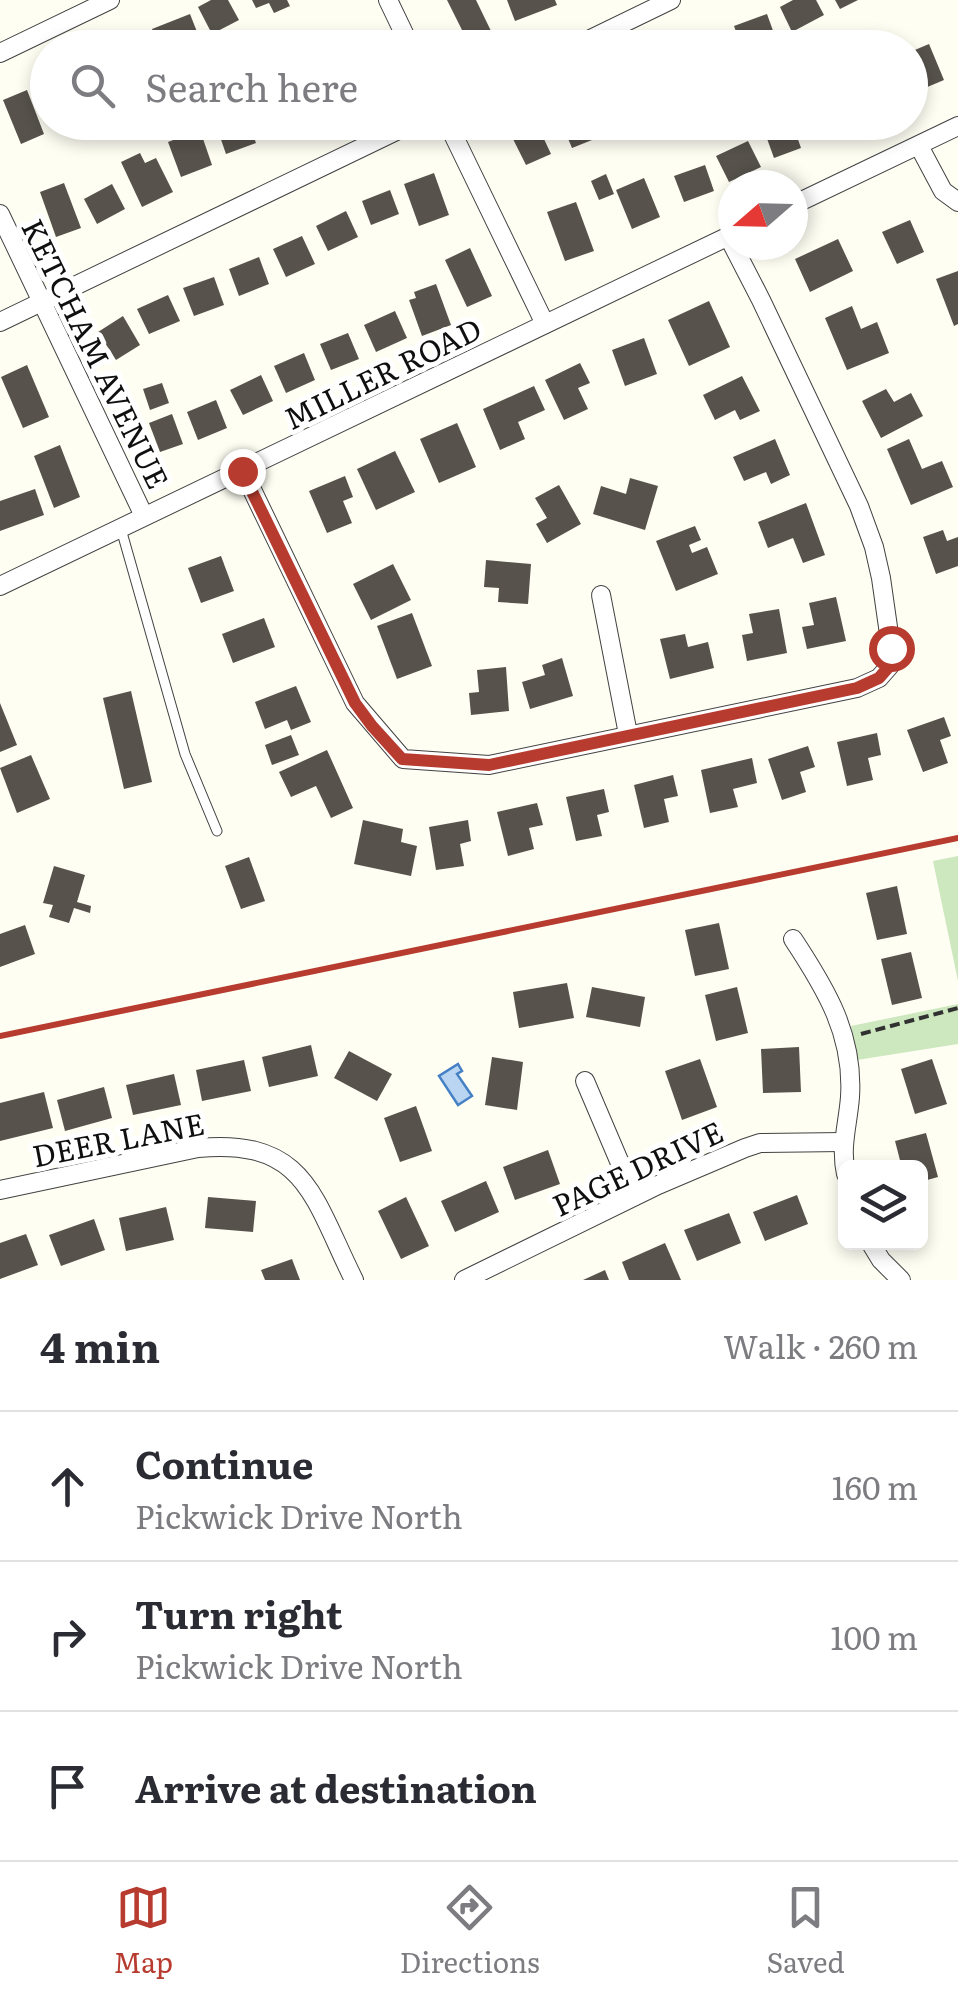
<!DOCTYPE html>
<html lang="en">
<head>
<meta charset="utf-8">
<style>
  :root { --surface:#fff; --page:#f2f2f3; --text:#2b2b33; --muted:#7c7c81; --line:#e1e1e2; --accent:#b73c2f }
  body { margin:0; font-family:Literata,serif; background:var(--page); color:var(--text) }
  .controls { position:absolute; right:30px; bottom:30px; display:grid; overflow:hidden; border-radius:15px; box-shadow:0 5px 15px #0003 }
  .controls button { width:90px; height:90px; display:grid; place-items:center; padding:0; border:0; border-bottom:2px solid var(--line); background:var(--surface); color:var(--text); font:50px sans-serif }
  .compass { position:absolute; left:718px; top:170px; width:90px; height:90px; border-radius:50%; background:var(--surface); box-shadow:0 5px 15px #0003; rotate:250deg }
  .stop { position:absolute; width:30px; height:30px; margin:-22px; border:8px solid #b73c2f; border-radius:50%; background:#fff }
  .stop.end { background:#b73c2f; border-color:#fff; box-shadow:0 2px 10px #0008 }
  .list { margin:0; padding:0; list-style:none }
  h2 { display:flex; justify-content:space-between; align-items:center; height:130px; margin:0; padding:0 40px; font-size:42px }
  h2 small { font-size:32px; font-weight:400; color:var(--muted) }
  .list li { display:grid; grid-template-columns:65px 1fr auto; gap:30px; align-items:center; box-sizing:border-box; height:150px; padding:0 40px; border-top:2px solid var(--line) }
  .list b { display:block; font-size:38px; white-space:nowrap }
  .list p { margin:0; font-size:32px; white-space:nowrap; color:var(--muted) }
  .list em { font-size:32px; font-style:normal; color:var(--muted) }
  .icon { flex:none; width:55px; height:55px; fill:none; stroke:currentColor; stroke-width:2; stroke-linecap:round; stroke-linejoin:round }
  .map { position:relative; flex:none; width:958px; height:1280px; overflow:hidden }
  .search { position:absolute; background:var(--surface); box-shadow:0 5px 15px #0003; left:30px; right:30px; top:30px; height:110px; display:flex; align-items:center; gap:25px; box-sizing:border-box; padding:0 35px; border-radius:55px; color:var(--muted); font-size:38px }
  .sheet { height:580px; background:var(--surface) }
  nav { display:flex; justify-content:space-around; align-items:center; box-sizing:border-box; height:140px; border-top:2px solid var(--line); background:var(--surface); font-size:28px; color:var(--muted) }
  nav a { display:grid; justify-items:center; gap:5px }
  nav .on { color:var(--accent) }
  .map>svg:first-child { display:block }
  .green { fill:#cde7be }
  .water { fill:#bad5f2; stroke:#4680c5; stroke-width:2.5 }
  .building { fill:#57524c }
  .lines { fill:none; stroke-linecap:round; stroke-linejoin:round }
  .service-casing { stroke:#424242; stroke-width:11 }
  .minor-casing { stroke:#424242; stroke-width:20 }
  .path { stroke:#313131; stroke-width:4; stroke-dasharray:10 5; stroke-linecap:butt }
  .service { stroke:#fff; stroke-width:9 }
  .minor { stroke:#fff; stroke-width:18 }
  .rail { stroke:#b73c2f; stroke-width:6 }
  .route { stroke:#b73c2f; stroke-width:12 }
  .labels { text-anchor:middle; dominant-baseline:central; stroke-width:10; stroke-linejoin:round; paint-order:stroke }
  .street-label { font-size:30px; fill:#0f0f0f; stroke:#fff }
</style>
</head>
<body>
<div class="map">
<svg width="958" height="1280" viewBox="0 0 958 1280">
  <rect width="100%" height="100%" fill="#fefef3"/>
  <g class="green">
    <polygon points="958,856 958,981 933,861"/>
    <polygon points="958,1004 958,1044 857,1060 851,1026"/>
  </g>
  <polygon class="water" points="458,1064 462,1071 457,1074 472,1096 458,1105 439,1076"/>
  <g class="building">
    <polygon points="211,0 228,0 239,20 212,34 198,7"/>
    <polygon points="252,0 287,0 290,6 274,13 269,3 256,8"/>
    <polygon points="447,0 476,0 491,31 468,42"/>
    <polygon points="507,0 555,0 557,5 515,21"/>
    <polygon points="793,0 816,0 824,15 792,32 780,7"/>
    <polygon points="835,0 858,0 840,9"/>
    <polygon points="190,14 201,42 187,48 159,48 152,29"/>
    <polygon points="767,14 776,39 754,48 742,48 734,26"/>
    <polygon points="365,32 371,48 345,48 342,41"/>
    <polygon points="717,33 724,48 687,48"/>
    <polygon points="323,34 330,48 310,48 307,42"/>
    <polygon points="929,44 944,80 913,93 910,52"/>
    <polygon points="27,90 44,134 21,144 3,100"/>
    <polygon points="233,122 248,122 256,143 226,154 217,128"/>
    <polygon points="267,122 303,122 303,123 272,135"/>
    <polygon points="532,122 536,122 551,154 526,165 510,133"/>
    <polygon points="561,122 590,122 597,138 572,148"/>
    <polygon points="761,122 792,122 801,148 774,158"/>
    <polygon points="808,122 851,122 851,123 814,138"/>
    <polygon points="200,130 212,165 181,177 168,142"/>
    <polygon points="748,141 761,167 729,182 716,156"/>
    <polygon points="140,153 145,163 156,158 173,192 142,207 121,162"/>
    <polygon points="705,165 714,191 684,202 674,176"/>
    <polygon points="434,173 449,215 419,226 404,184"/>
    <polygon points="606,174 614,194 599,200 591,181"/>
    <polygon points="644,178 660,217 632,229 616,190"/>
    <polygon points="64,183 81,228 56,237 40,192"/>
    <polygon points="112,184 125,209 97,224 84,199"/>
    <polygon points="390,190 399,214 371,225 362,201"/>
    <polygon points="576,202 594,251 565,261 547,212"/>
    <polygon points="346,211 358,237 328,251 316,226"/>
    <polygon points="910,220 924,252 897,264 882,232"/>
    <polygon points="302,236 315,264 286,277 273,249"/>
    <polygon points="838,239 853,271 810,292 795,259"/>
    <polygon points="470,248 492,296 467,307 445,260"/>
    <polygon points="259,257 269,284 239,296 229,269"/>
    <polygon points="958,271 958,324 954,326 936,279"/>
    <polygon points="214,277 224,305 194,316 183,288"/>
    <polygon points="436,284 451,325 422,336 409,300 416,298 414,292"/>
    <polygon points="168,295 180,321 149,334 137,309"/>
    <polygon points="709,301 730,347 689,366 668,320"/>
    <polygon points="852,306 861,329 877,322 889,353 847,370 825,318"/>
    <polygon points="395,311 407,338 376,352 364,325"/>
    <polygon points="123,316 140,345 116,360 98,332"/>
    <polygon points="348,333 359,359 331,370 320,344"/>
    <polygon points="644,338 657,374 625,386 612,350"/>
    <polygon points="304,353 315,380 286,393 274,366"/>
    <polygon points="580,363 590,383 578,388 588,409 564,420 545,380"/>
    <polygon points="27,365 49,417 23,428 1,377"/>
    <polygon points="261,375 273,401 243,415 230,390"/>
    <polygon points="742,376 760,411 740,420 735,410 715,420 703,395"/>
    <polygon points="162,383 169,403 150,410 143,389"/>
    <polygon points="534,386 545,410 518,422 525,439 500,450 483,409"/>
    <polygon points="886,389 894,402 911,393 923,416 881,438 862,401"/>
    <polygon points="216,400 227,428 198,440 187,412"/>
    <polygon points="172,414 183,444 160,452 149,423"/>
    <polygon points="457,423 476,467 439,483 420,439"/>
    <polygon points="775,439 790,475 771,484 766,472 744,481 733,457"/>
    <polygon points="909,439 922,469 942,461 953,487 911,505 887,449"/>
    <polygon points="60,445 80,497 54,508 34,456"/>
    <polygon points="395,451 415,492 376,510 357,469"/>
    <polygon points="345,476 353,497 343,501 352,523 327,533 309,491"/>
    <polygon points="630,478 658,486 645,530 593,514 601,486 626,494"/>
    <polygon points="559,485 581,524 547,543 536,524 547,518 535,498"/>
    <polygon points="35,489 44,515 0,531 0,501"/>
    <polygon points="806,503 825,555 803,563 793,538 768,548 758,522"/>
    <polygon points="695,526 701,540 689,545 692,553 707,547 718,574 676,591 656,541"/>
    <polygon points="943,530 947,541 958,537 958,566 936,574 923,537"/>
    <polygon points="221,556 234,591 201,603 188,568"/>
    <polygon points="486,560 531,564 528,604 498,602 499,588 484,587"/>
    <polygon points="393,564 411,600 371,620 353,584"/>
    <polygon points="836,597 846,641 807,649 802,627 814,625 809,603"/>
    <polygon points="779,609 787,653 747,661 742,635 753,633 749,614"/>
    <polygon points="412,613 432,666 397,679 377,626"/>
    <polygon points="264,618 275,647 233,663 222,634"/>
    <polygon points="685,634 688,647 708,642 714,668 670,679 660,639"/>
    <polygon points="562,658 573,696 530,709 522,682 545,675 542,665"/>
    <polygon points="506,667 509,711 471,715 469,693 479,692 477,670"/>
    <polygon points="296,686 311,722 291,730 287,720 265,729 255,702"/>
    <polygon points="131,691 152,782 124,789 103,698"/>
    <polygon points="0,703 17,745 0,752"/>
    <polygon points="944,717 951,736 940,740 948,763 923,772 907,730"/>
    <polygon points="877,733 881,755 868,758 873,780 847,786 837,742"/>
    <polygon points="291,735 299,755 272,765 265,745"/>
    <polygon points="808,746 815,767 800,772 806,792 782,800 768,759"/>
    <polygon points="327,750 353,808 331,818 316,786 291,797 279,772"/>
    <polygon points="31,755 50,799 17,813 0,768"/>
    <polygon points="752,758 757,783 733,789 738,807 710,813 701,770"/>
    <polygon points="673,775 678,796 664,799 669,822 644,828 634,785"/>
    <polygon points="604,789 609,812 597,815 602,836 576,841 566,797"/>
    <polygon points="537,803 543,825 529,828 534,849 508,856 497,812"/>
    <polygon points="363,820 403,829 401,842 417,846 411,876 354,864"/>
    <polygon points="468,820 471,841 460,844 464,866 436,870 429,827"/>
    <polygon points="249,857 265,901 241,909 225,866"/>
    <polygon points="54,866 85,875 77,902 91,906 90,913 74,908 69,923 49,917 53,905 43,903"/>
    <polygon points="897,886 907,934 877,940 866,893"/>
    <polygon points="719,923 729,969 695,976 685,930"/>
    <polygon points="25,925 35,954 0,967 0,934"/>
    <polygon points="911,952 922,998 892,1005 881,959"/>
    <polygon points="567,983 574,1018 519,1028 513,992"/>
    <polygon points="592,987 645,997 640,1027 586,1017"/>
    <polygon points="737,987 748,1033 716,1041 705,995"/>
    <polygon points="311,1045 318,1076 269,1087 262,1057"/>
    <polygon points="799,1047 801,1092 763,1093 761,1049"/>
    <polygon points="349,1051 392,1074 377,1101 334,1078"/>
    <polygon points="492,1057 523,1062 517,1110 485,1105"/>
    <polygon points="700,1059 717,1107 682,1120 665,1071"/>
    <polygon points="932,1059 947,1104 915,1114 901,1069"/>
    <polygon points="244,1060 251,1091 202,1101 196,1070"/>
    <polygon points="174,1074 181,1105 133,1115 126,1085"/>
    <polygon points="104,1087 112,1118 65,1131 57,1100"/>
    <polygon points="44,1092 53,1128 0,1141 0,1103"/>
    <polygon points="416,1106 432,1151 400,1162 384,1118"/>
    <polygon points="926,1133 938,1177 920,1182 920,1168 902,1168 895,1141"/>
    <polygon points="548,1150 560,1184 515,1200 503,1167"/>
    <polygon points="486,1181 499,1212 455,1232 441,1201"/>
    <polygon points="797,1195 808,1224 765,1241 753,1212"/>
    <polygon points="208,1197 256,1201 253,1232 205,1228"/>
    <polygon points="406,1197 429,1246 401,1259 378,1211"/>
    <polygon points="166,1207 174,1240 126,1251 119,1218"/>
    <polygon points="729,1213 741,1243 697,1261 684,1230"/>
    <polygon points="94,1219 105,1250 61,1266 49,1235"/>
    <polygon points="26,1234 38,1265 0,1279 0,1243"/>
    <polygon points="665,1243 681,1280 629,1280 622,1262"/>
    <polygon points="292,1259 300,1280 265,1280 261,1270"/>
    <polygon points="605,1270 609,1280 583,1280"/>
  </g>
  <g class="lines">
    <defs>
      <polyline id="service" points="121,529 185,754 217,831"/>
      <g id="minor">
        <polyline points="388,0 411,48"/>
        <polyline points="572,48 671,0"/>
        <polyline points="0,53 110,0"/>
        <polyline points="447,122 545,324"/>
        <polyline points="919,146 943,191 958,202"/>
        <polyline points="793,205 958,126"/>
        <polyline points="0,214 144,516"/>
        <polyline points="0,322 415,122"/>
        <polyline points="243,471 355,703 403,759 489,765 857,688 879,678 893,662 881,578 874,547 859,506 761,300 728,236"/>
        <polyline points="0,586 733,234"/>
        <polyline points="601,595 628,734"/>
        <path d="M793 939C826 989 854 1035 850 1097 848 1124 840 1147 846 1174"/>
        <polyline points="585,1081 634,1196"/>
        <path d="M0 1190 198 1148C306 1138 313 1198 354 1280"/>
        <polyline points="870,1242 881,1260 901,1280"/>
        <polyline points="464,1280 658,1185 745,1148 760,1143 843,1142"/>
      </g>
    </defs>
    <use href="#service" class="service-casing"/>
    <use href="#minor" class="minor-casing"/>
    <polyline class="path" points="861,1034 958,1008"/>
    <use href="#service" class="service"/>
    <use href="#minor" class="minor"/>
    <polyline class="rail" points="0,1036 958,838"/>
  </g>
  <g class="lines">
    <polyline class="route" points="242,471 355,703 372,726 402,759 489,765 857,688 879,678 893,662 891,648"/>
  </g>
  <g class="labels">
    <g class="street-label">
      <text transform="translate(97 353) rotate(64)">KETCHAM AVENUE</text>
      <text transform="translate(382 372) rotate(-26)">MILLER ROAD</text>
      <text transform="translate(118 1138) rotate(-11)">DEER LANE</text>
      <text transform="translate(637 1167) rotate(-25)">PAGE DRIVE</text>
    </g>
  </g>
</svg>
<div class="controls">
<button><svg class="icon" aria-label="layers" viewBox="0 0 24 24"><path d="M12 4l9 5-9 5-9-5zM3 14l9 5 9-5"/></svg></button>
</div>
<svg class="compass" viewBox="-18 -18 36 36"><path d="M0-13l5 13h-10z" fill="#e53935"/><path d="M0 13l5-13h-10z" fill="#7c7c81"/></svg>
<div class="stop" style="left:891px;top:648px"></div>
<div class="stop end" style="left:242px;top:471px"></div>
<div class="search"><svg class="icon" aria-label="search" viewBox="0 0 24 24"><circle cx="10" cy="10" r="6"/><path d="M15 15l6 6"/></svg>Search here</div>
</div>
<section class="sheet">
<h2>4 min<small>Walk · 260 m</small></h2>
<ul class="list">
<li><svg class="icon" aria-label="ahead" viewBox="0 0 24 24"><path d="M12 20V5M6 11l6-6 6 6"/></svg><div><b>Continue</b><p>Pickwick Drive North</p></div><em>160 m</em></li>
<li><svg class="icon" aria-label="right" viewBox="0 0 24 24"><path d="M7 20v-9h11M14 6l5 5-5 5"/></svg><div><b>Turn right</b><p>Pickwick Drive North</p></div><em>100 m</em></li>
<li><svg class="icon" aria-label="arrive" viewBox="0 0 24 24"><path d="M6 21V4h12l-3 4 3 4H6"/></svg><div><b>Arrive at destination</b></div></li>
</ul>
</section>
<nav>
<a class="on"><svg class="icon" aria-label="map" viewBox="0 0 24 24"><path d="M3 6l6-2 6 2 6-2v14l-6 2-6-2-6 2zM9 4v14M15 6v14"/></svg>Map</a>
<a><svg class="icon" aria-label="directions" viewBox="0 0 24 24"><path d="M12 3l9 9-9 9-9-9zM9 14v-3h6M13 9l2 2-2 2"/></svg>Directions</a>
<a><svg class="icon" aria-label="saved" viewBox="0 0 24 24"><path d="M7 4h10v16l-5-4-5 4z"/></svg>Saved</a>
</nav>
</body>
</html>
